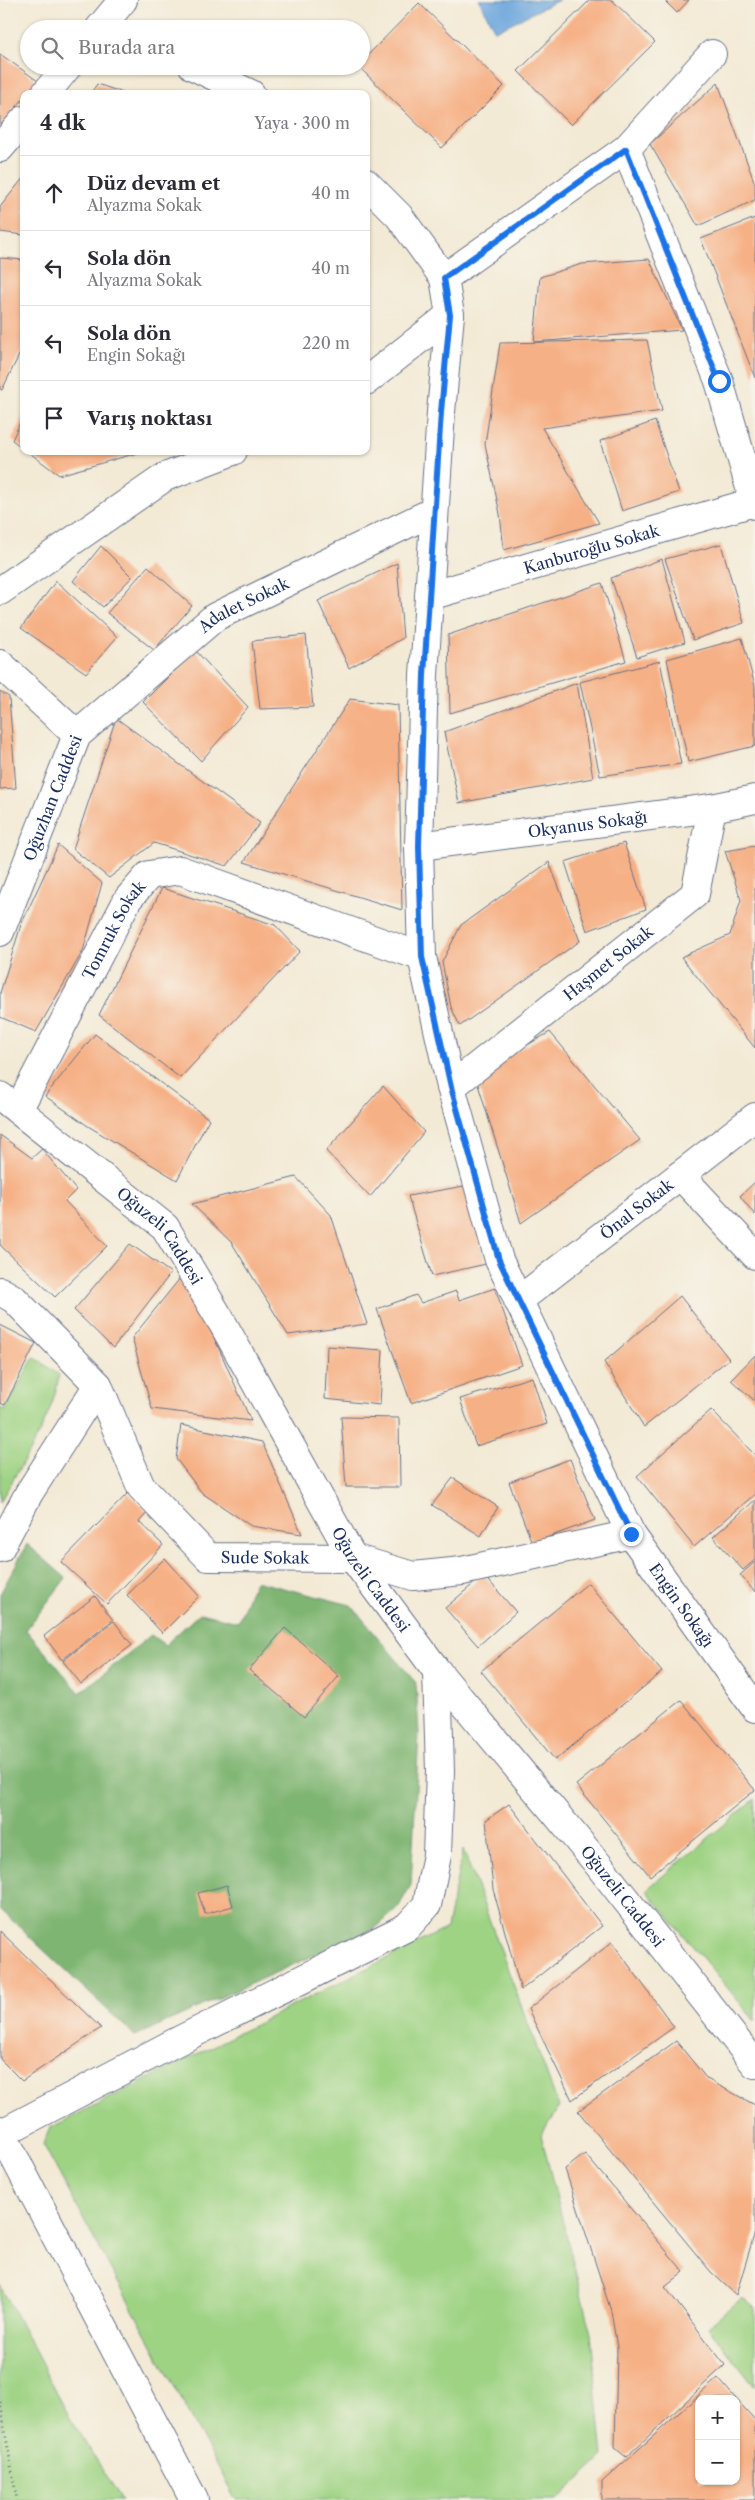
<!DOCTYPE html>
<html lang="tr">
<head>
<meta charset="utf-8">
<style>
  :root { --surface:#fff; --page:#f7f7f7; --text:#2b2b33; --muted:#7c7c81; --line:#e1e1e2 }
  body { margin:0; font-family:"Libre Caslon Text",serif; background:var(--page); color:var(--text) }
  .controls { position:absolute; right:15px; bottom:15px; display:grid; overflow:hidden; border-radius:10px; box-shadow:0 1px 4px #0004 }
  .controls button { width:45px; height:45px; display:grid; place-items:center; padding:0; border:0; border-bottom:1px solid var(--line); background:var(--surface); color:var(--text); font:25px sans-serif }
  .stop { position:absolute; width:15px; height:15px; margin:-11px; border:4px solid #1a73e8; border-radius:50%; background:#fff }
  .stop.end { background:#1a73e8; border-color:#fff; box-shadow:0 1px 5px #0008 }
  .list { margin:0; padding:0; list-style:none }
  h2 { display:flex; justify-content:space-between; align-items:center; height:65px; margin:0; padding:0 20px; font-size:21px }
  h2 small { font-size:16px; font-weight:400; color:var(--muted) }
  .list li { display:grid; grid-template-columns:32px 1fr auto; gap:15px; align-items:center; box-sizing:border-box; height:75px; padding:0 20px; border-top:1px solid var(--line) }
  .list b { display:block; font-size:19px; white-space:nowrap }
  .list p { margin:0; font-size:16px; white-space:nowrap; color:var(--muted) }
  .list em { font-size:16px; font-style:normal; color:var(--muted) }
  .icon { flex:none; width:28px; height:28px; fill:none; stroke:currentColor; stroke-width:2; stroke-linecap:round; stroke-linejoin:round }
  .map { position:relative; flex:none; width:755px; height:2500px; overflow:hidden }
  .search { position:absolute; background:var(--surface); box-shadow:0 1px 4px #0004; left:20px; top:20px; width:350px; height:55px; display:flex; align-items:center; gap:12px; box-sizing:border-box; padding:0 18px; border-radius:28px; color:var(--muted); font-size:19px }
  .panel { position:absolute; background:var(--surface); box-shadow:0 1px 4px #0004; left:20px; top:90px; width:350px; height:365px; border-radius:10px }
  .map>svg:first-child { display:block }
  .green { fill:#9fd384; stroke:#5d8171 }
  .forest { fill:#7fb572; stroke:#4d7268 }
  .water { fill:#6fa8de; stroke:#456c9e }
  .building { fill:#f6b085 }
  .lines { fill:none; stroke-linecap:round; stroke-linejoin:round }
  .street-casing { stroke:#677088; stroke-width:30 }
  .path { stroke:#677088; stroke-width:3; stroke-dasharray:1 4; stroke-linecap:butt }
  .street { stroke:#fff; stroke-width:28 }
  .route { stroke:#1a73e8; stroke-width:6 }
  .labels { text-anchor:middle; dominant-baseline:central; stroke-width:4; stroke-linejoin:round; paint-order:stroke }
  .street-label { font-size:16px; fill:#1b2f5e; stroke:#f7f3e8 }
</style>
</head>
<body>
<div class="map">
<svg width="755" height="2500" viewBox="0 0 755 2500">
  <rect width="100%" height="100%" fill="#f7f3e8"/>
  <filter id="ink" filterUnits="userSpaceOnUse"><feTurbulence type="fractalNoise" baseFrequency=".02" numOctaves="2"/><feDisplacementMap in="SourceGraphic" scale="10" xChannelSelector="R" yChannelSelector="G"/><feConvolveMatrix kernelMatrix="1 2 1 2 8 2 1 2 1" color-interpolation-filters="sRGB"/></filter>
  <filter id="wash" filterUnits="userSpaceOnUse"><feTurbulence type="fractalNoise" baseFrequency=".0096" numOctaves="4" result="noise"/><feDisplacementMap in="SourceGraphic" scale="20" xChannelSelector="R" yChannelSelector="G"/><feGaussianBlur stdDeviation="1.12" result="paint"/><feColorMatrix in="noise" values="0 0 0 0 0 0 0 0 0 0 0 0 0 0 0 0 0 1.4 0 .05"/><feComposite in="paint" operator="in"/></filter>
  <g filter="url(#wash)">
    <rect width="100%" height="100%" fill="#f3ead5"/>
    <g class="green">
      <path d="M34 1357 59 1375C52 1421 22 1462 0 1502V1408L5 1410Z"/>
      <polygon points="755,1799 752,1901 755,1938 755,2021 646,1890"/>
      <polygon points="463,1849 559,2107 541,2135 591,2334 603,2457 557,2500 236,2500 43,2144 50,2128 447,1928"/>
      <polygon points="0,2285 70,2418 122,2500 0,2500"/>
      <polygon points="742,2298 755,2306 755,2387 708,2327"/>
    </g>
    <polygon class="forest" points="27,1544 66,1578 26,1630 80,1693 151,1635 165,1645 200,1613 238,1622 255,1581 351,1605 416,1683 419,1733 411,1885 398,1908 377,1927 135,2036 0,1909 0,1594"/>
    <polygon class="water" points="479,0 559,0 495,31"/>
    <g id="blocks">
      <g class="building">
        <polygon points="590,0 612,0 655,42 571,125 518,71"/>
        <polygon points="664,0 689,0 677,13"/>
        <polygon points="419,3 504,86 442,148 358,66 361,66 361,62"/>
        <polygon points="0,54 38,81 27,94 24,94 24,98 0,126"/>
        <polygon points="718,83 755,184 755,200 698,226 650,144"/>
        <polygon points="97,84 124,93 124,94 90,94"/>
        <polygon points="24,177 24,235 0,232 0,207"/>
        <polygon points="755,218 755,378 701,239"/>
        <polygon points="0,258 24,260 24,345 2,390 0,389"/>
        <polygon points="649,259 682,330 534,342 540,277 582,264"/>
        <polygon points="647,340 662,411 542,428 599,523 504,550 500,514 485,444 500,343"/>
        <polygon points="24,414 24,449 12,440"/>
        <polygon points="655,421 679,492 622,511 600,441"/>
        <polygon points="27,451 141,451 141,452 59,475"/>
        <polygon points="721,544 744,623 693,640 665,559"/>
        <polygon points="101,546 132,577 103,607 73,581"/>
        <polygon points="662,559 685,642 637,657 611,578"/>
        <polygon points="397,563 403,638 349,668 318,601"/>
        <polygon points="148,566 192,606 154,650 107,613"/>
        <polygon points="56,581 117,637 86,673 21,628"/>
        <polygon points="602,583 626,661 450,713 448,635"/>
        <polygon points="306,635 313,707 260,709 252,641"/>
        <polygon points="742,638 755,686 755,746 688,762 667,659"/>
        <polygon points="195,650 248,707 201,761 143,702"/>
        <polygon points="660,661 681,764 600,776 580,682"/>
        <polygon points="577,683 593,778 459,803 444,732"/>
        <polygon points="0,691 9,697 16,788 0,789"/>
        <polygon points="350,699 398,705 402,910 244,862"/>
        <polygon points="116,718 260,823 227,866 154,843 109,878 73,849"/>
        <polygon points="624,843 646,909 587,931 565,862"/>
        <polygon points="58,845 102,883 83,951 36,1032 0,1017 0,993 21,925"/>
        <polygon points="755,846 755,1048 681,957 730,935 741,900 725,851"/>
        <polygon points="549,862 580,941 460,1026 451,1007 442,962 461,925"/>
        <polygon points="162,888 275,925 300,951 180,1078 99,1015"/>
        <polygon points="550,1032 640,1140 521,1223 475,1075"/>
        <polygon points="95,1034 209,1119 177,1180 88,1126 45,1096"/>
        <polygon points="383,1086 424,1132 370,1197 326,1151"/>
        <polygon points="0,1135 32,1158 42,1149 76,1190 65,1201 107,1246 55,1297 0,1245"/>
        <polygon points="296,1177 331,1215 367,1324 288,1335 232,1243 192,1204"/>
        <polygon points="755,1182 755,1215 740,1196"/>
        <polygon points="464,1186 486,1264 432,1276 408,1196"/>
        <polygon points="130,1244 171,1273 113,1348 74,1310"/>
        <polygon points="185,1272 251,1421 152,1409 132,1338"/>
        <polygon points="495,1288 522,1365 411,1403 377,1309 416,1295 421,1303 456,1291 459,1300"/>
        <polygon points="680,1296 729,1359 644,1427 604,1362"/>
        <polygon points="0,1325 36,1343 5,1405 0,1403"/>
        <polygon points="327,1346 383,1350 380,1405 325,1399"/>
        <polygon points="755,1355 755,1401 731,1380"/>
        <polygon points="532,1377 547,1424 476,1446 460,1399"/>
        <polygon points="711,1410 755,1455 755,1494 694,1547 637,1476"/>
        <polygon points="341,1417 399,1418 400,1487 346,1487"/>
        <polygon points="181,1425 262,1442 302,1534 251,1526 202,1493 176,1459"/>
        <polygon points="570,1459 595,1520 532,1543 509,1482"/>
        <polygon points="453,1478 498,1507 481,1536 432,1505"/>
        <polygon points="128,1493 148,1512 139,1522 163,1545 107,1604 61,1562"/>
        <polygon points="755,1500 755,1560 743,1570 713,1537"/>
        <polygon points="165,1558 199,1596 162,1633 127,1595"/>
        <polygon points="755,1562 755,1592 740,1575"/>
        <polygon points="484,1575 516,1612 478,1646 445,1608"/>
        <polygon points="588,1583 662,1672 555,1760 481,1671"/>
        <polygon points="95,1596 113,1620 62,1660 44,1636"/>
        <polygon points="114,1621 132,1645 81,1684 63,1661"/>
        <polygon points="285,1628 339,1676 304,1717 249,1670"/>
        <polygon points="681,1700 755,1790 650,1876 576,1785"/>
        <polygon points="509,1804 602,1926 521,1990 493,1889 486,1820"/>
        <polygon points="227,1885 233,1906 205,1914 198,1893"/>
        <polygon points="0,1931 101,2028 22,2081 0,2059"/>
        <polygon points="612,1942 674,2027 572,2100 528,2009"/>
        <polygon points="676,2041 707,2079 755,2105 755,2232 736,2295 711,2272 578,2111"/>
        <polygon points="585,2154 684,2272 665,2287 725,2365 626,2457 615,2448 617,2347 611,2311 565,2169"/>
        <polygon points="718,2378 736,2399 699,2399 699,2481 736,2481 736,2399 755,2420 755,2500 602,2500 602,2482"/>
      </g>
    </g>
  </g>
  <g filter="url(#ink)">
    <use href="#blocks" fill-opacity="0" stroke="#677088" stroke-width="1"/>
    <g class="lines">
      <defs>
        <g id="street">
          <polyline points="99,29 123,0"/>
          <polyline points="193,66 251,94"/>
          <polyline points="45,94 68,66"/>
          <polyline points="0,148 24,120"/>
          <polyline points="626,149 712,54"/>
          <path id="s1" d="M366 183 399 216 444 278 450 315 441 412 424 675 419 846 422 957 451 1087 499 1260 631 1534 755 1708"/>
          <polyline points="444,278 626,149 719,381 755,505"/>
          <polyline points="366,381 450,315"/>
          <polyline points="0,591 165,477 233,451"/>
          <path id="s2" d="M429 596 754 502"/>
          <polyline points="0,664 77,735"/>
          <path id="s3" d="M419 846 712 808 755 799"/>
          <path id="s4" d="M0 932 77 735 215 617 434 511"/>
          <path id="s5" d="M451 1087 695 894 712 808"/>
          <path id="s6" d="M0 1096 165 1227 223 1324 353 1558 437 1671 597 1863 755 2064"/>
          <path id="s7" d="M18 1110 128 899 149 875 180 870 422 957"/>
          <polyline points="680,1175 755,1255"/>
          <path id="s8" d="M0 1291 14 1299 98 1385 141 1487 208 1557 353 1558 413 1576 462 1571 631 1534"/>
          <path id="s9" d="M518 1301 755 1117"/>
          <polyline points="0,1548 29,1493 98,1385"/>
          <polyline points="0,2130 194,2500"/>
          <polyline points="2,2133 174,2043 407,1927 427,1905 437,1855 440,1771 437,1671"/>
        </g>
      </defs>
      <use href="#street" class="street-casing"/>
      <polyline class="path" points="0,2402 17,2500"/>
      <use href="#street" class="street"/>
    </g>
  </g>
  <g class="lines" filter="url(#ink)">
    <polyline class="route" points="631,1534 499,1260 451,1087 422,957 419,846 424,675 441,412 450,315 444,278 626,149 719,381"/>
  </g>
  <g class="labels">
    <g class="street-label">
      <text stroke="none"><textPath href="#s2" startOffset="169">Kanburoğlu Sokak</textPath></text>
      <text stroke="none"><textPath href="#s4" startOffset="424">Adalet Sokak</textPath></text>
      <text stroke="none"><textPath href="#s4" startOffset="144">Oğuzhan Caddesi</textPath></text>
      <text stroke="none"><textPath href="#s3" startOffset="170">Okyanus Sokağı</textPath></text>
      <text stroke="none"><textPath href="#s7" startOffset="204">Tomruk Sokak</textPath></text>
      <text stroke="none"><textPath href="#s5" startOffset="200">Haşmet Sokak</textPath></text>
      <text stroke="none"><textPath href="#s9" startOffset="150">Önal Sokak</textPath></text>
      <text stroke="none"><textPath href="#s6" startOffset="214">Oğuzeli Caddesi</textPath></text>
      <text stroke="none"><textPath href="#s8" startOffset="401">Sude Sokak</textPath></text>
      <text stroke="none"><textPath href="#s6" startOffset="619">Oğuzeli Caddesi</textPath></text>
      <text stroke="none"><textPath href="#s1" startOffset="1508">Engin Sokağı</textPath></text>
      <text stroke="none"><textPath href="#s6" startOffset="1024">Oğuzeli Caddesi</textPath></text>
    </g>
  </g>
</svg>
<div class="controls">
<button>+</button>
<button>−</button>
</div>
<div class="stop" style="left:719px;top:381px"></div>
<div class="stop end" style="left:631px;top:1534px"></div>
<div class="search"><svg class="icon" aria-label="search" viewBox="0 0 24 24"><circle cx="10" cy="10" r="6"/><path d="M15 15l6 6"/></svg>Burada ara</div>
<section class="panel">
<h2>4 dk<small>Yaya · 300 m</small></h2>
<ul class="list">
<li><svg class="icon" aria-label="ahead" viewBox="0 0 24 24"><path d="M12 20V5M6 11l6-6 6 6"/></svg><div><b>Düz devam et</b><p>Alyazma Sokak</p></div><em>40 m</em></li>
<li><svg class="icon" aria-label="left" viewBox="0 0 24 24"><path d="M17 20v-9H6M10 6l-5 5 5 5"/></svg><div><b>Sola dön</b><p>Alyazma Sokak</p></div><em>40 m</em></li>
<li><svg class="icon" aria-label="left" viewBox="0 0 24 24"><path d="M17 20v-9H6M10 6l-5 5 5 5"/></svg><div><b>Sola dön</b><p>Engin Sokağı</p></div><em>220 m</em></li>
<li><svg class="icon" aria-label="arrive" viewBox="0 0 24 24"><path d="M6 21V4h12l-3 4 3 4H6"/></svg><div><b>Varış noktası</b></div></li>
</ul>
</section>
</div>
</body>
</html>
